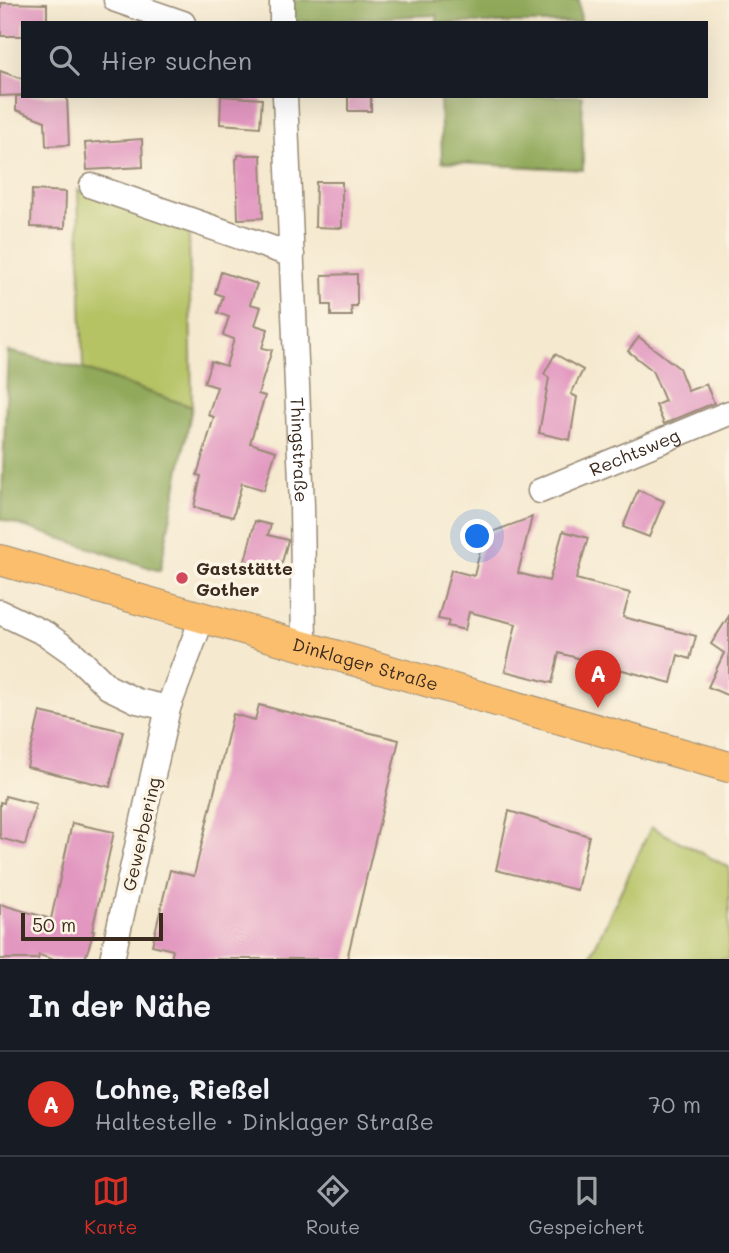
<!DOCTYPE html>
<html lang="de">
<head>
<meta charset="utf-8">
<style>
  :root { --surface:#171b24; --page:#20242c; --text:#f1f3f6; --muted:#9ea1a6; --line:#363941; --accent:#d93025 }
  body { margin:0; font-family:Mali,sans-serif; background:var(--page); color:var(--text) }
  .scale { position:absolute; left:21px; bottom:18px; width:142px; box-sizing:border-box; padding-left:7px; border:4px solid #3b2a1e; border-top:0; font-size:19px; line-height:24px; white-space:nowrap; color:#3b2a1e; -webkit-text-stroke:5px #fcf5e5; paint-order:stroke }
  .you { position:absolute; left:478px; top:537px; width:24px; height:24px; margin:-18px; border:5px solid #fff; border-radius:50%; background:#1a73e8; box-shadow:0 0 0 10px #1a73e833 }
  .badge { display:grid; place-items:center; width:46px; height:46px; border-radius:50%; background:var(--accent); color:#fff; font-size:23px; font-weight:700 }
  .pin { position:absolute; translate:-50% -58px; filter:drop-shadow(0 2px 4px #0008) }
  .pin::after { content:''; position:absolute; top:37px; width:24px; height:21px; background:inherit; clip-path:polygon(0 0,100% 0,50% 100%) }
  .list { margin:0; padding:0; list-style:none }
  h2 { display:flex; justify-content:space-between; align-items:center; height:91px; margin:0; padding:0 28px; font-size:30px }
  h2 small { font-size:23px; font-weight:400; color:var(--muted) }
  .list li { display:grid; grid-template-columns:46px 1fr auto; gap:21px; align-items:center; box-sizing:border-box; height:105px; padding:0 28px; border-top:2px solid var(--line) }
  .list b { display:block; font-size:26px; white-space:nowrap }
  .list p { margin:0; font-size:23px; white-space:nowrap; color:var(--muted) }
  .list em { font-size:23px; font-style:normal; color:var(--muted) }
  .icon { flex:none; width:38px; height:38px; fill:none; stroke:currentColor; stroke-width:2; stroke-linecap:round; stroke-linejoin:round }
  .map { position:relative; flex:none; width:729px; height:959px; overflow:hidden }
  .search { position:absolute; background:var(--surface); box-shadow:0 7px 28px #0002; left:21px; right:21px; top:21px; height:77px; display:flex; align-items:center; gap:18px; box-sizing:border-box; padding:0 24px; border-radius:0px; color:var(--muted); font-size:26px }
  .sheet { height:196px; background:var(--surface) }
  nav { display:flex; justify-content:space-around; align-items:center; box-sizing:border-box; height:98px; border-top:2px solid var(--line); background:var(--surface); font-size:19px; color:var(--muted) }
  nav a { display:grid; justify-items:center; gap:4px }
  nav .on { color:var(--accent) }
  .map>svg:first-child { display:block }
  .green { fill:#b5c365; stroke:#787642; stroke-width:2 }
  .forest { fill:#90a95a; stroke:#666a3c; stroke-width:2 }
  .building { fill:#e297c0 }
  .lines { fill:none; stroke-linecap:round; stroke-linejoin:round }
  .minor-casing { stroke:#988a76; stroke-width:27 }
  .major-casing { stroke:#988a76; stroke-width:32 }
  .minor { stroke:#fff; stroke-width:24 }
  .major { stroke:#fabe6d; stroke-width:30 }
  .poi-dot { fill:#d1495b; stroke:#fcf5e5; stroke-width:2.5 }
  .labels { text-anchor:middle; dominant-baseline:central; stroke-width:7; stroke-linejoin:round; paint-order:stroke }
  .street-label { font-size:18px; fill:#3b2a1e; stroke:#fcf5e5 }
  .poi-label { font-size:18px; font-weight:bold; fill:#3b2a1e; stroke:#fcf5e5; text-anchor:start }
</style>
</head>
<body>
<div class="map">
<svg width="729" height="959" viewBox="0 0 729 959">
  <rect width="100%" height="100%" fill="#fcf5e5"/>
  <filter id="ink" filterUnits="userSpaceOnUse"><feTurbulence type="fractalNoise" baseFrequency=".0143" numOctaves="2"/><feDisplacementMap in="SourceGraphic" scale="14" xChannelSelector="R" yChannelSelector="G"/><feConvolveMatrix kernelMatrix="1 2 1 2 8 2 1 2 1" color-interpolation-filters="sRGB"/></filter>
  <filter id="wash" filterUnits="userSpaceOnUse"><feTurbulence type="fractalNoise" baseFrequency=".00686" numOctaves="4" result="noise"/><feDisplacementMap in="SourceGraphic" scale="28" xChannelSelector="R" yChannelSelector="G"/><feGaussianBlur stdDeviation="1.57" result="paint"/><feColorMatrix in="noise" values="0 0 0 0 0 0 0 0 0 0 0 0 0 0 0 0 0 1.4 0 .05"/><feComposite in="paint" operator="in"/></filter>
  <g filter="url(#wash)">
    <rect width="100%" height="100%" fill="#f5e9cf"/>
    <g class="green">
      <polygon points="78,190 189,233 192,407 83,369"/>
      <polygon points="651,827 729,867 729,959 589,959"/>
    </g>
    <g class="forest">
      <polygon points="292,0 579,0 581,23 437,23 437,15 293,22"/>
      <polygon points="440,96 582,96 583,170 442,162"/>
      <polygon points="8,351 83,369 192,407 160,571 1,519"/>
    </g>
    <g id="blocks">
      <g class="building">
        <polygon points="1,3 47,4 47,23 23,23 23,36 1,36"/>
        <polygon points="0,71 23,79 23,95 0,96"/>
        <polygon points="16,96 67,96 69,145 46,146 45,121 16,110"/>
        <polygon points="221,96 262,99 260,127 220,124"/>
        <rect x="348" y="96" width="23" height="15"/>
        <polygon points="142,139 143,167 87,170 85,143"/>
        <polygon points="238,155 261,155 263,218 238,219 236,159 238,158"/>
        <polygon points="316,182 342,182 342,228 315,227"/>
        <polygon points="32,190 66,192 65,228 31,227"/>
        <polygon points="221,272 257,284 250,304 261,307 255,325 268,329 262,348 272,350 258,394 265,396 250,443 276,451 264,490 242,483 233,517 194,507 201,476 197,475 214,417 208,415 217,387 204,383 211,361 226,366 234,339 223,335 229,317 218,313 223,296 215,293"/>
        <polygon points="357,274 357,306 351,306 352,316 331,316 331,305 323,305 322,275"/>
        <polygon points="639,337 679,368 688,391 706,384 714,403 664,424 656,405 665,401 652,370 628,351"/>
        <polygon points="555,354 583,370 571,394 577,397 570,440 539,433 549,378 544,374"/>
        <polygon points="638,490 664,501 649,537 623,527"/>
        <polygon points="532,517 518,573 549,581 563,531 588,538 576,579 630,593 623,617 696,636 690,659 678,655 671,683 559,653 552,683 505,671 516,624 469,612 465,630 447,626 449,621 438,619 451,570 474,576 484,535"/>
        <polygon points="255,521 271,525 268,535 288,540 280,570 245,561"/>
        <polygon points="729,616 729,696 708,687 724,653 711,644"/>
        <polygon points="259,705 399,740 347,959 171,959 173,950 152,945 170,870 194,876 233,714 255,720"/>
        <polygon points="40,712 123,731 110,787 27,767"/>
        <polygon points="5,796 36,804 25,845 0,838 0,802 4,803"/>
        <polygon points="509,811 589,836 577,890 496,870"/>
        <polygon points="72,823 114,832 92,931 94,931 85,959 52,959 39,955 38,959 0,959 0,904 51,919"/>
      </g>
    </g>
  </g>
  <g filter="url(#ink)">
    <use href="#blocks" fill-opacity="0" stroke="#988a76" stroke-width="2"/>
    <g class="lines">
      <defs>
        <g id="minor">
          <polyline points="116,0 183,23"/>
          <polyline points="282,0 282,23"/>
          <path id="s1" d="M285 96 302 506 304 645"/>
          <polyline points="92,186 292,255"/>
          <path id="s2" d="M540 491 729 413"/>
          <polyline points="0,612 46,634 73,653 108,687 137,701 168,708 112,959"/>
          <polyline points="168,708 203,616"/>
        </g>
        <g id="major">
          <path id="s3" d="M0 560 729 767"/>
        </g>
      </defs>
      <use href="#minor" class="minor-casing"/>
      <use href="#major" class="major-casing"/>
      <use href="#minor" class="minor"/>
      <use href="#major" class="major"/>
    </g>
  </g>
  <circle class="poi-dot" cx="182" cy="578" r="7"/>
  <g class="labels">
    <g class="street-label">
      <text stroke="none"><textPath href="#s1" startOffset="354">Thingstraße</textPath></text>
      <text stroke="none"><textPath href="#s2" startOffset="102">Rechtsweg</textPath></text>
      <text stroke="none"><textPath href="#s3" startOffset="380">Dinklager Straße</textPath></text>
      <text transform="translate(141 834) rotate(-77)">Gewerbering</text>
    </g>
    <g class="poi-label">
      <text x="196" y="568">Gaststätte<tspan x="196" dy="21">Gother</tspan></text>
    </g>
  </g>
</svg>
<div class="scale">50 m</div>
<div class="you"></div>
<div class="pin badge" style="left:598px;top:708px">A</div>
<div class="search"><svg class="icon" aria-label="search" viewBox="0 0 24 24"><circle cx="10" cy="10" r="6"/><path d="M15 15l6 6"/></svg>Hier suchen</div>
</div>
<section class="sheet">
<h2>In der Nähe<small></small></h2>
<ul class="list">
<li><span class="badge">A</span><div><b>Lohne, Rießel</b><p>Haltestelle · Dinklager Straße</p></div><em>70 m</em></li>
</ul>
</section>
<nav>
<a class="on"><svg class="icon" aria-label="map" viewBox="0 0 24 24"><path d="M3 6l6-2 6 2 6-2v14l-6 2-6-2-6 2zM9 4v14M15 6v14"/></svg>Karte</a>
<a><svg class="icon" aria-label="directions" viewBox="0 0 24 24"><path d="M12 3l9 9-9 9-9-9zM9 14v-3h6M13 9l2 2-2 2"/></svg>Route</a>
<a><svg class="icon" aria-label="saved" viewBox="0 0 24 24"><path d="M7 4h10v16l-5-4-5 4z"/></svg>Gespeichert</a>
</nav>
</body>
</html>
